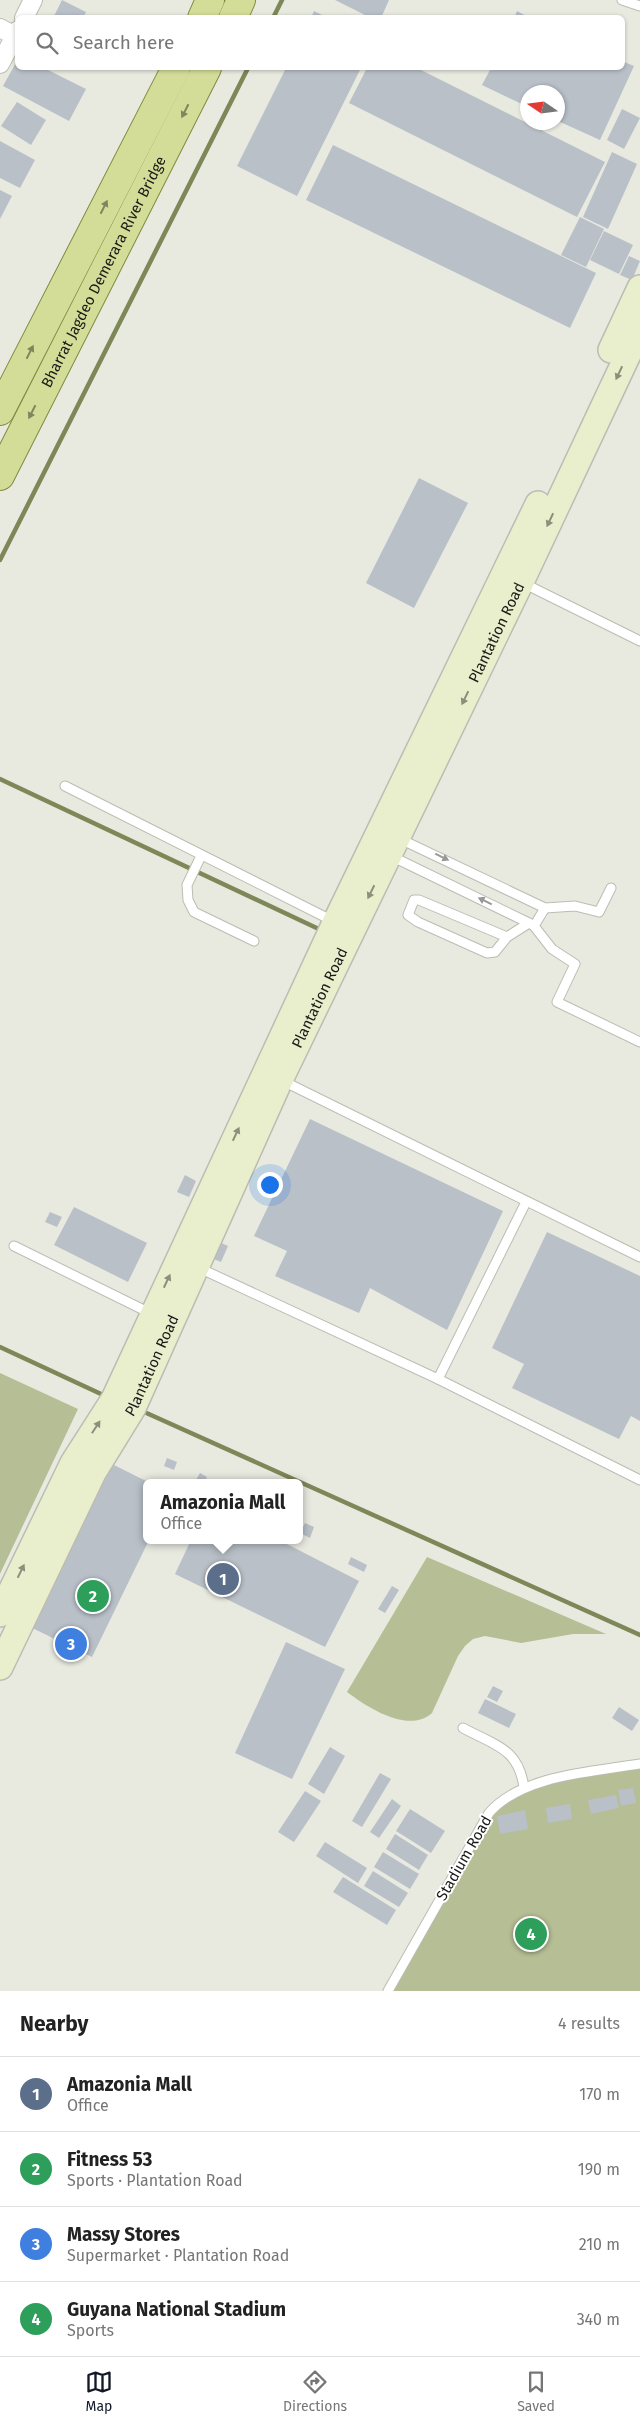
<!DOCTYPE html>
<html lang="en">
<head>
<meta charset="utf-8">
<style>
  :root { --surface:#fff; --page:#f2f2f2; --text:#222; --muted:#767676; --line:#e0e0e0; --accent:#111827 }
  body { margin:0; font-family:"Fira Sans",sans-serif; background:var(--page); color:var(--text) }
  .compass { position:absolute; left:520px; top:85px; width:45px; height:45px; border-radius:50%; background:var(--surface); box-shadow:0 1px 4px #0004; rotate:283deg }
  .you { position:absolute; left:269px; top:1184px; width:18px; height:18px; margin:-12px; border:4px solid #fff; border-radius:50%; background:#1a73e8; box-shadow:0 0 0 8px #1a73e833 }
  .badge { display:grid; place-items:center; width:32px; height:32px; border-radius:50%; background:var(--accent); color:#fff; font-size:16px; font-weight:700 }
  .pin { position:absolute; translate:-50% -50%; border:2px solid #fff; box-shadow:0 1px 5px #0006 }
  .popup { position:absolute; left:143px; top:1479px; width:160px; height:65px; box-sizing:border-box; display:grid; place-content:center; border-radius:8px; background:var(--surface); filter:drop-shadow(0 1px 4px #0005); font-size:16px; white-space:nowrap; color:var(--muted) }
  .popup b { font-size:19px; color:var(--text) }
  .popup::after { content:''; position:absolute; left:50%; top:100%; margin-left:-10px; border:10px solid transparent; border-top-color:var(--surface) }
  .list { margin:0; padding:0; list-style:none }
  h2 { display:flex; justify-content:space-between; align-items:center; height:65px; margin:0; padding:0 20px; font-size:21px }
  h2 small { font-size:16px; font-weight:400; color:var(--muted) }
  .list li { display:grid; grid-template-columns:32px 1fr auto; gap:15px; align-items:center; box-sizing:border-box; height:75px; padding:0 20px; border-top:1px solid var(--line) }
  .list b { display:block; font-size:19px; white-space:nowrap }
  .list p { margin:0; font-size:16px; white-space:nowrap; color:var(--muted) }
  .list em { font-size:16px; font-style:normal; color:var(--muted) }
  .icon { flex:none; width:28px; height:28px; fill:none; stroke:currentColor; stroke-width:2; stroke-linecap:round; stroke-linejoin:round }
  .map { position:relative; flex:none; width:640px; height:1991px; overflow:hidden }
  .search { position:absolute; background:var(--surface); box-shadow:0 1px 4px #0004; left:15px; right:15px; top:15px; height:55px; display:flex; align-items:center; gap:12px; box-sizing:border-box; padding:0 18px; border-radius:8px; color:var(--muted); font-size:19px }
  .sheet { height:365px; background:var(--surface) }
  nav { display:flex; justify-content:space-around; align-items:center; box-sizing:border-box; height:70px; border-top:1px solid var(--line); background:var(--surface); font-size:14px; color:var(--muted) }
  nav a { display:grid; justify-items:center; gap:2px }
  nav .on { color:var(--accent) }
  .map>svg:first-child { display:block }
  .green { fill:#b6be95 }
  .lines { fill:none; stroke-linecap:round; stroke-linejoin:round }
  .stream { stroke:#7e8757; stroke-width:4.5 }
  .building { fill:#b9c0c8 }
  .lane-casing { stroke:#bbbdb3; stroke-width:11 }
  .street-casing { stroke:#bbbdb3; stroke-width:20 }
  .secondary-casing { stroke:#bbbdb3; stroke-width:28 }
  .primary-casing { stroke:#7f8a3f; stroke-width:30 }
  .lane { stroke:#fff; stroke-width:9 }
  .street { stroke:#fff; stroke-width:18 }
  .secondary { stroke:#e9eecc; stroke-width:25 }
  .primary { stroke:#d3dd98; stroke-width:28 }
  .oneway { fill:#7f855e }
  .oneway2 { fill:#8b8f7b }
  .oneway3 { fill:#989897 }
  .labels { text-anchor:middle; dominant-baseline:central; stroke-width:4; stroke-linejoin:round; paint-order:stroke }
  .street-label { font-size:15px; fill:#191a17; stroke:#fff }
</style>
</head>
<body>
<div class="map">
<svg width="640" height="1991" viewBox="0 0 640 1991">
  <rect width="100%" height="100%" fill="#e8eae0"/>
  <g class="green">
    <polygon points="0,1373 78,1409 0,1574"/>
    <path d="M427 1557 606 1634H573L521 1643 485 1636 473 1639 465 1646 458 1656 432 1713C409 1734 368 1708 347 1692Z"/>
    <polygon points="640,1764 640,1991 388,1991 489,1813 524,1788"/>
  </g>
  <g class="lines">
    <g class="stream">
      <polyline points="273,18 282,0"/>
      <polyline points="0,560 248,68"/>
      <polyline points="0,779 323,931"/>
      <polyline points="0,1347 101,1394"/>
      <polyline points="142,1411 640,1635"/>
    </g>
  </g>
  <g class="building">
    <polygon points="62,0 86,12 83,18 53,18"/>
    <polygon points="335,0 389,0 381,18 371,18"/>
    <polygon points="314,11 328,18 311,18"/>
    <polygon points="517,11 530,18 514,18"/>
    <polygon points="18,59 18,68 44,68 86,89 69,121 3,86"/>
    <polygon points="622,61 634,66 600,140 558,121 558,92 528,92 528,107 482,85 491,68 622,68"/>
    <polygon points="286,68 361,68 297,196 237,166"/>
    <polygon points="367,68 417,68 605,162 577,217 349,103"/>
    <polygon points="17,102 46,120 31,145 1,126"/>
    <polygon points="622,109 640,118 624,149 607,140"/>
    <polygon points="0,141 35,160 20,188 0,178"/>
    <polygon points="333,145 596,273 570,328 306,200"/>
    <polygon points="612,152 637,164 608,229 583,217"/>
    <polygon points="0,190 12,196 0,219"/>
    <polygon points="580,217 604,229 586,267 561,255"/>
    <polygon points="604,231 633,245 619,274 590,260"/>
    <polygon points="629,256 640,261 632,280 620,275"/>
    <polygon points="419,478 468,503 414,608 366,583"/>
    <polygon points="310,1119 503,1211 447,1330 370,1288 359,1313 275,1276 287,1251 254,1236"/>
    <polygon points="185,1175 196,1181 189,1197 177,1192"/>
    <polygon points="74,1207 147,1243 128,1282 54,1245"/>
    <polygon points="50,1212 62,1217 57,1227 45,1222"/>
    <polygon points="547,1232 640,1276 640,1421 631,1416 619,1439 512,1388 524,1364 492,1348"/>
    <polygon points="217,1241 228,1246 221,1262 209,1257"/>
    <polygon points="167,1458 177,1462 174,1470 164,1466"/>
    <polygon points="106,1461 150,1483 147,1483 147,1540 149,1540 92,1657 26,1625"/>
    <polygon points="200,1473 207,1477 204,1483 196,1480"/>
    <polygon points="305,1523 314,1527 310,1538 300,1533"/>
    <polygon points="191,1540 279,1540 359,1581 325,1647 175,1574"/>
    <polygon points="351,1557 367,1565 364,1572 348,1564"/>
    <polygon points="392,1586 399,1590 385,1613 378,1609"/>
    <polygon points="286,1642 345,1669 292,1779 235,1753"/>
    <polygon points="493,1686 503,1691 497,1702 487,1697"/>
    <polygon points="485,1699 516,1714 509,1728 478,1713"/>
    <polygon points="619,1707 639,1720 632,1731 612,1718"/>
    <polygon points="330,1747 345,1756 324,1794 308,1784"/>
    <polygon points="380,1773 391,1779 362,1827 352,1821"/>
    <polygon points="633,1788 636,1803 621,1806 618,1790"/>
    <polygon points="305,1791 321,1801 294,1842 278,1832"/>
    <polygon points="616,1795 619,1808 591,1814 588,1800"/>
    <polygon points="392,1799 401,1806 379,1838 370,1832"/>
    <polygon points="570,1804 572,1819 548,1823 546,1808"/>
    <polygon points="410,1809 445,1831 431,1853 396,1831"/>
    <polygon points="525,1810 528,1829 500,1834 497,1816"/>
    <polygon points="395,1834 428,1855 419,1870 386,1849"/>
    <polygon points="325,1842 367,1868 358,1883 316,1856"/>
    <polygon points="383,1852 419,1874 410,1889 374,1867"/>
    <polygon points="373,1871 408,1893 399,1907 364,1886"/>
    <polygon points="343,1877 396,1910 387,1925 333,1892"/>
  </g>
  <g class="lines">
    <defs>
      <g id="lane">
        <polyline points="622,0 640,6"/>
        <polyline points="523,583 640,641"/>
        <polyline points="65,786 335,922"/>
        <polyline points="398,838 545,908 575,906 599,912 611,888"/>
        <polyline points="201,856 187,885 188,900 194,912 254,941"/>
        <polyline points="391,856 529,923 534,926 552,949 575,964 557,1002 640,1042"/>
        <polyline points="534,926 545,908"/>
        <polyline points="507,937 419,900 414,900 408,915 418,922 487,953 495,952 507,937 529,923"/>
        <polyline points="281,1080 640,1257"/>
        <polyline points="14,1246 152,1314"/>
        <polyline points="197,1267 438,1379 640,1480"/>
        <polyline points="438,1379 526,1202"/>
        <path d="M463 1728C494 1745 519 1748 524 1788"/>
        <path d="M388 1991 489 1813C522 1775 592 1772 640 1764"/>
      </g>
      <g id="street">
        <polyline points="24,18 33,0"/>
        <polyline points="0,28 15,36"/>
        <polyline points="0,64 18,30"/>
      </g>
      <g id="secondary">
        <polyline points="611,350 640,288"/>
        <polyline points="0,1614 73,1463 114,1399 335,923 538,504"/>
        <path id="s1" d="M0 1667 93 1473 133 1408 280 1080 521 582 640 329"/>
      </g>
      <g id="primary">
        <polyline points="202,18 210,0"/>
        <polyline points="233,18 241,0"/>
        <polyline points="0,411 176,68"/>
        <path id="s2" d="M0 476 207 68"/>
      </g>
    </defs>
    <use href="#lane" class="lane-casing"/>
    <use href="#street" class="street-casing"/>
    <use href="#secondary" class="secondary-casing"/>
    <use href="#primary" class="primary-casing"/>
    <use href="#lane" class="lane"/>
    <use href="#street" class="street"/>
    <use href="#secondary" class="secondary"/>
    <use href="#primary" class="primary"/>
  </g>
  <defs><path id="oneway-solid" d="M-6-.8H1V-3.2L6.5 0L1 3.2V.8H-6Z" transform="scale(1.25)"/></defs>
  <g class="oneway">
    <use href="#oneway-solid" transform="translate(185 111) rotate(117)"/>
    <use href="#oneway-solid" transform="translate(104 207) rotate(-63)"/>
    <use href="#oneway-solid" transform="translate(30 352) rotate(-63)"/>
    <use href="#oneway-solid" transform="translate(32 412) rotate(117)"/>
  </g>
  <g class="oneway2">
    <use href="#oneway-solid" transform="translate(619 373) rotate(115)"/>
    <use href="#oneway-solid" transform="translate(550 520) rotate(115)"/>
    <use href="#oneway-solid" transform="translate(465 698) rotate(116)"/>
    <use href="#oneway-solid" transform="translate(371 892) rotate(116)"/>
    <use href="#oneway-solid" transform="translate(236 1134) rotate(-65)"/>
    <use href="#oneway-solid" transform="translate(167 1281) rotate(-65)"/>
    <use href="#oneway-solid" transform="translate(96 1427) rotate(-57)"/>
    <use href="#oneway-solid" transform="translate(21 1571) rotate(-64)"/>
  </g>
  <g class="oneway3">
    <use href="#oneway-solid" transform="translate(442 857) rotate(26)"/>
    <use href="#oneway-solid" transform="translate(485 901) rotate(-154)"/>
  </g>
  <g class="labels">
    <g class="street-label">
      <text stroke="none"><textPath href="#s2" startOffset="229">Bharrat Jagdeo Demerara River Bridge</textPath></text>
      <text stroke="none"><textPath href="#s1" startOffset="1148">Plantation Road</textPath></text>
      <text stroke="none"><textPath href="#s1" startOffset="742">Plantation Road</textPath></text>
      <text stroke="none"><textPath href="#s1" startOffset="338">Plantation Road</textPath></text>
      <text transform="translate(464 1858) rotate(-60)">Stadium Road</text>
    </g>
  </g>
</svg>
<svg class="compass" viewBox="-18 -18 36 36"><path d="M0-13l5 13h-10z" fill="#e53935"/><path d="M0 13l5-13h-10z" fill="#767676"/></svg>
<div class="you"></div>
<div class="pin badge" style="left:223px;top:1579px;background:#5c6f8a">1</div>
<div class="popup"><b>Amazonia Mall</b>Office</div>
<div class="pin badge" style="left:93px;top:1596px;background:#2e9e5b">2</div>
<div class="pin badge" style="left:71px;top:1644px;background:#3f7fe0">3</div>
<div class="pin badge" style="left:531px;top:1934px;background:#2e9e5b">4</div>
<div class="search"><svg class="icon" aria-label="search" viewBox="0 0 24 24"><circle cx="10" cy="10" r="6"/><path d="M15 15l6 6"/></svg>Search here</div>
</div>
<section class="sheet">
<h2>Nearby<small>4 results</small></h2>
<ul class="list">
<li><span class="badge" style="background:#5c6f8a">1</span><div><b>Amazonia Mall</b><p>Office</p></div><em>170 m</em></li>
<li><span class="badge" style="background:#2e9e5b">2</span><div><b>Fitness 53</b><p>Sports · Plantation Road</p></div><em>190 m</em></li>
<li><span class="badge" style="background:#3f7fe0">3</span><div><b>Massy Stores</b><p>Supermarket · Plantation Road</p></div><em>210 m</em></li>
<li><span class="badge" style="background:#2e9e5b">4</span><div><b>Guyana National Stadium</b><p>Sports</p></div><em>340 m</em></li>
</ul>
</section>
<nav>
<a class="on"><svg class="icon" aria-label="map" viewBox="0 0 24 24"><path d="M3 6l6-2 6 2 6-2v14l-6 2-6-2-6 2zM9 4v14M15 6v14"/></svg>Map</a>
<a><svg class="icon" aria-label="directions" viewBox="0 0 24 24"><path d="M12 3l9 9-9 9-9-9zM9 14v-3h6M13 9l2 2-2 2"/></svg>Directions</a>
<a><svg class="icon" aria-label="saved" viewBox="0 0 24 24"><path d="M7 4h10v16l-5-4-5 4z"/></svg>Saved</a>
</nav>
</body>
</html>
